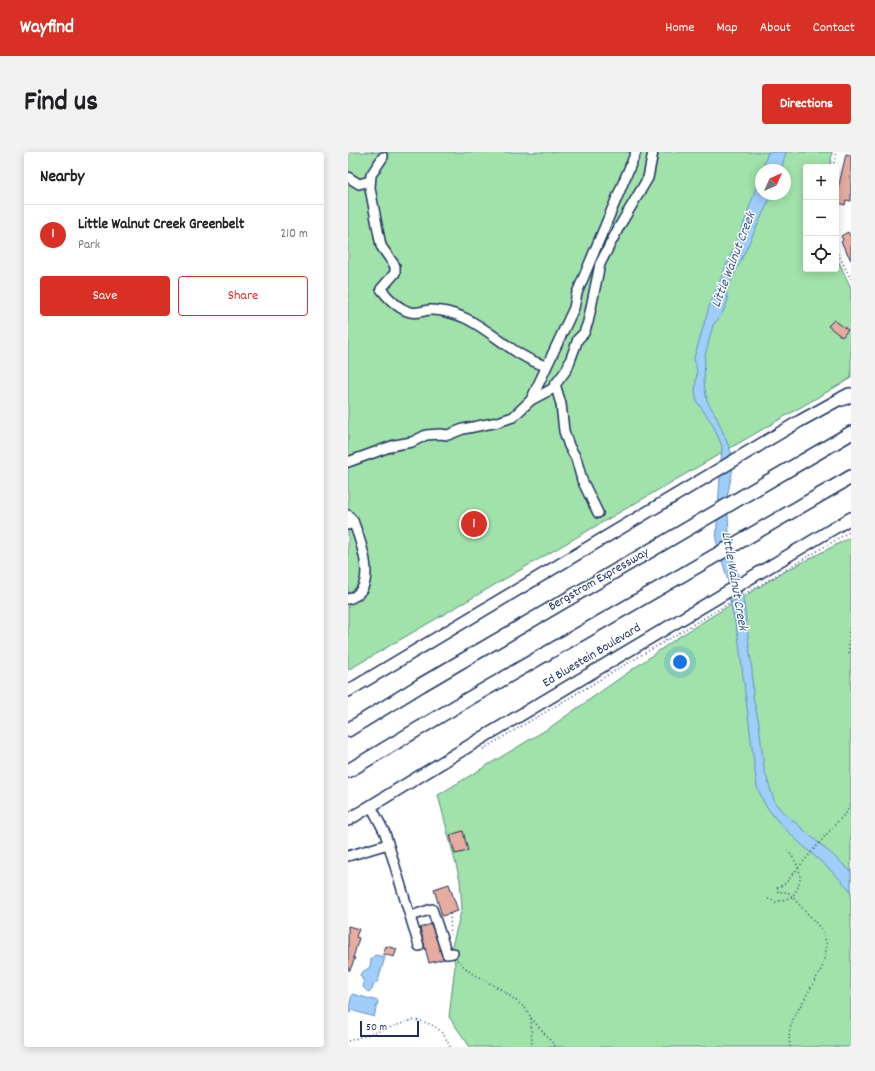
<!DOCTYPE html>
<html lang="en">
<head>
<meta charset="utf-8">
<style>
  :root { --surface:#fff; --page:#f2f2f2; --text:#202124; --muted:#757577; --line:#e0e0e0; --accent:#d93025 }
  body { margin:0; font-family:Dekko,sans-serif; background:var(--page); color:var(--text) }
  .controls { position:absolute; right:12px; top:12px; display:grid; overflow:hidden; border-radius:4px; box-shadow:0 2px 10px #0003 }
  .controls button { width:36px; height:36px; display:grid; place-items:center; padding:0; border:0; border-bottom:1px solid var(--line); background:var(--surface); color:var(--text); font:20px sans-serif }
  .compass { position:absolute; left:407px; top:12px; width:36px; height:36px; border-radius:50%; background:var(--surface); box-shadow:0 2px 10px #0003; rotate:45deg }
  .scale { position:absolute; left:12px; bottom:10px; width:59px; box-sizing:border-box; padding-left:4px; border:2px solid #1b2f5e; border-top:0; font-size:11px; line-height:14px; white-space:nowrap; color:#1b2f5e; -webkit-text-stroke:3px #fff; paint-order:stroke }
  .you { position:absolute; left:332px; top:510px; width:14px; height:14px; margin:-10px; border:3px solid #fff; border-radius:50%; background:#1a73e8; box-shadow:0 0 0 6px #1a73e833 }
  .badge { display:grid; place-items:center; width:26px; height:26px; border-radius:50%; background:var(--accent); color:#fff; font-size:13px; font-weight:700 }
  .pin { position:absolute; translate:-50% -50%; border:2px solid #fff; box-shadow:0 1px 4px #0006 }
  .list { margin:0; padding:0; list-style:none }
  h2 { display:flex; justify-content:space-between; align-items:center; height:52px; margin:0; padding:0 16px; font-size:17px }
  h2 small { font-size:13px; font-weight:400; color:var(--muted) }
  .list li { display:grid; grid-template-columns:26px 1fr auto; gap:12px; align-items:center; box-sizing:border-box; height:60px; padding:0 16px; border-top:1px solid var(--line) }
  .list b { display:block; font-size:15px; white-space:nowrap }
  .list p { margin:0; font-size:13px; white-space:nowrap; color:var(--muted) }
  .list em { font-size:13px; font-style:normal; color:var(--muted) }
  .actions { display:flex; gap:8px; padding:12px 16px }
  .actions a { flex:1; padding:9px 0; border:1px solid var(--accent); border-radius:4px; text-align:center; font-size:14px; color:var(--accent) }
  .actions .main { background:var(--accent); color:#fff }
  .icon { flex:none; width:22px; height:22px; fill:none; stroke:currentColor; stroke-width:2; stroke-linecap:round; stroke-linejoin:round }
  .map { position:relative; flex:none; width:503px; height:895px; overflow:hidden; border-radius:4px }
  header { display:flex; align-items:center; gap:24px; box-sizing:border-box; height:56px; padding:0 20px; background:var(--accent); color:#fff }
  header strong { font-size:19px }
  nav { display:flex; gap:22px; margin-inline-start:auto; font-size:14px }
  .intro { display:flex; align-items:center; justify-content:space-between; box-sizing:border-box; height:96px; padding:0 24px }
  h1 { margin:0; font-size:28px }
  .button { padding:10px 18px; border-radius:4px; background:var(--accent); color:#fff; font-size:14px; font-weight:700 }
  main { display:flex; gap:24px; padding:0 24px }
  aside { flex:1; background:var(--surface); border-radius:4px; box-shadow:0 2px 10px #0003 }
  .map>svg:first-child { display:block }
  .green { fill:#a1e1aa; stroke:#5e8884; fill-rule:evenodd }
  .water { fill:#9fcefb; stroke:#6a8ebc }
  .building { fill:#e5ac9f; stroke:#1b2f5e }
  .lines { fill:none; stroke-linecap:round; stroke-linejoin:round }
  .minor-casing { stroke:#1b2f5e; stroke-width:12 }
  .major-casing { stroke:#1b2f5e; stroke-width:14 }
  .highway-casing { stroke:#1b2f5e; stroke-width:16 }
  .path { stroke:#1b2f5e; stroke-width:1.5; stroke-dasharray:1 3; stroke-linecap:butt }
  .minor { stroke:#fff; stroke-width:9 }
  .major { stroke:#fff; stroke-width:11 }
  .highway { stroke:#fff; stroke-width:13 }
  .path-bridge { stroke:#1b2f5e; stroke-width:1.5; stroke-dasharray:1 3; stroke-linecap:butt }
  .labels { text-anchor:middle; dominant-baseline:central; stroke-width:3; stroke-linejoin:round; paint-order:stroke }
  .street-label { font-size:13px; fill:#1b2f5e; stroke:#fff }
  .water-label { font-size:14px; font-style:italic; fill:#3c5785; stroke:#fff }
</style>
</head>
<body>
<header>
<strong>Wayfind</strong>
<nav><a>Home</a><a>Map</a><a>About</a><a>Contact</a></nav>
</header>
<div class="intro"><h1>Find us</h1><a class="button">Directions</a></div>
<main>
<aside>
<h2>Nearby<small></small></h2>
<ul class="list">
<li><span class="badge">1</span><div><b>Little Walnut Creek Greenbelt</b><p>Park</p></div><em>210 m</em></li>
</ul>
<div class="actions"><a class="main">Save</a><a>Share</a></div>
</aside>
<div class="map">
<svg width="503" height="895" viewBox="0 0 503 895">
  <rect width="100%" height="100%" fill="#fff"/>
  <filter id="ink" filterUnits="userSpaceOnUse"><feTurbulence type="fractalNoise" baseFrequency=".025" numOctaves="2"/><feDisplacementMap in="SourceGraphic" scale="8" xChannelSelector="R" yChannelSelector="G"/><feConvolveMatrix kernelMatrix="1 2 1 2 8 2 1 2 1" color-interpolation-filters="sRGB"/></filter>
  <g filter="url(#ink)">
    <g class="green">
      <path d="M0 0H484L482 15H458V117H488V104L503 136V226L0 518ZM413 18H437V42H413Z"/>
      <polygon points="503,385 503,895 122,895 101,865 107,813 104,794 114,756 112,728 90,643 201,576 329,486 432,422"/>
    </g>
    <g class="water">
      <polygon points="420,0 438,0 433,18 414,18"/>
      <path d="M413 21V42H424L378 140 380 148 373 164 365 173 357 204 356 231 359 249 368 264 384 302 385 316 379 345 382 398 389 419 396 452 404 517 405 545 411 571 416 617 427 651 434 659 503 719V739C477 709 441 687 418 654 414 648 412 641 409 635L390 484 381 445 380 429 368 388 374 294 364 271 349 250 347 240 349 219 346 206 362 152 395 74Z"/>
      <polygon points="27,803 37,805 30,829 26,832 24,838 20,840 15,835 16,830 12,823 13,821 22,815 23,807"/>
      <polygon points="4,842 30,849 26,865 3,858 2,861 0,860"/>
    </g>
    <g class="building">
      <polygon points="498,2 503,3 503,49 498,48 497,53 490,51 491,47 488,45"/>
      <polygon points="500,80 503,85 503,108 493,90 495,88 493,84"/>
      <polygon points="486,168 500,178 494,185 480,174"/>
      <polygon points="115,679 120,699 107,702 102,683"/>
      <polygon points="101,732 110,759 94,764 86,737"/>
      <polygon points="83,772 96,807 81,811 72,776"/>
      <polygon points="0,774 11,777 8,785 11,786 5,806 7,806 2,818 0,818"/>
      <polygon points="38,794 49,797 46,805 35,802"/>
    </g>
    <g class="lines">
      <defs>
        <g id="minor">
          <path d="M35 5 23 23 22 36 33 94 47 114V121L33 137C40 146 51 157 62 160 69 162 76 158 83 158 94 158 109 162 119 167 147 181 167 205 198 214"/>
          <polyline points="0,25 11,32 22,29"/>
          <polyline points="207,232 213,252 216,279 221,294 228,306 234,328 250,361"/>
          <polyline points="183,248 204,237 219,217 230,187 236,181 240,170 252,112 271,75 300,26 305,0"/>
          <polyline points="0,310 47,293 64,290 78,283 92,282 100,283 115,277 150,270 165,265 183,248 226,156 229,141 288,0"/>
          <polyline points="0,363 5,369 0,373"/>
          <path d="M0 447C32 438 13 390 5 369"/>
          <polyline points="23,654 37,681 71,794"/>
          <polyline points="0,704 40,692"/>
          <polyline points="63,764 84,757 99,802 105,801"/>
        </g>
        <g id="major">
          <polyline points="0,539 452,269 501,242"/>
          <polyline points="0,668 129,589 503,366"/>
        </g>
        <g id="highway">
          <polyline points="494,247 503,243"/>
          <polyline points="0,578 73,533 503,281"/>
          <polyline points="0,619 122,546 503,325"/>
        </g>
      </defs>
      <use href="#minor" class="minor-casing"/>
      <use href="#major" class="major-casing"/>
      <use href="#highway" class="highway-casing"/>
      <g class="path">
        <polyline points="24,0 27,2"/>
        <polyline points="485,15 488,0"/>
        <polyline points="488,98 503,127"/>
        <polyline points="501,501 501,478 503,472"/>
        <polyline points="135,597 503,379"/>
        <polyline points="489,670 499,660 503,651"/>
        <path d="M420 747 428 750 444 745C457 728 453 715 440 699"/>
        <polyline points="102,762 103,786"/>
        <polyline points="109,808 123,821 156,839 178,857 183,866 184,895"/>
        <polyline points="183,866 208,895"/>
        <path d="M0 889 65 868C84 870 95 877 102 895"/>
        <polyline points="442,895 441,881 445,867 474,816 479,794 475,779 440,740 430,740 429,736 438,731 445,722"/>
      </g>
      <use href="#minor" class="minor"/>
      <use href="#major" class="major"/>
      <use href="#highway" class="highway"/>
      <polyline class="path-bridge" points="445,722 489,670"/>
    </g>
  </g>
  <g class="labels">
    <g class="street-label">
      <text transform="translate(251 428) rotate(-30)">Bergstrom Expressway</text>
      <text transform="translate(244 504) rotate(-31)">Ed Bluestein Boulevard</text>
    </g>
    <g class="water-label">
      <text transform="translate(386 108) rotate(-69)">Little Walnut Creek</text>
      <text transform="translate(386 429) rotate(80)">Little Walnut Creek</text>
    </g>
  </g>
</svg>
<div class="controls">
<button>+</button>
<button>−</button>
<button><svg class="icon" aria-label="locate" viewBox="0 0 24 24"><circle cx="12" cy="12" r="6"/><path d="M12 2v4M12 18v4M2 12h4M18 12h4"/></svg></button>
</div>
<svg class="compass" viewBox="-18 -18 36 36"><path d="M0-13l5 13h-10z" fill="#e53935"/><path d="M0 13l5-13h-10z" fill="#757577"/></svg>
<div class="scale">50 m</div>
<div class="you"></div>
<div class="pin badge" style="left:126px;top:372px">1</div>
</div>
</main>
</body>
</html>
